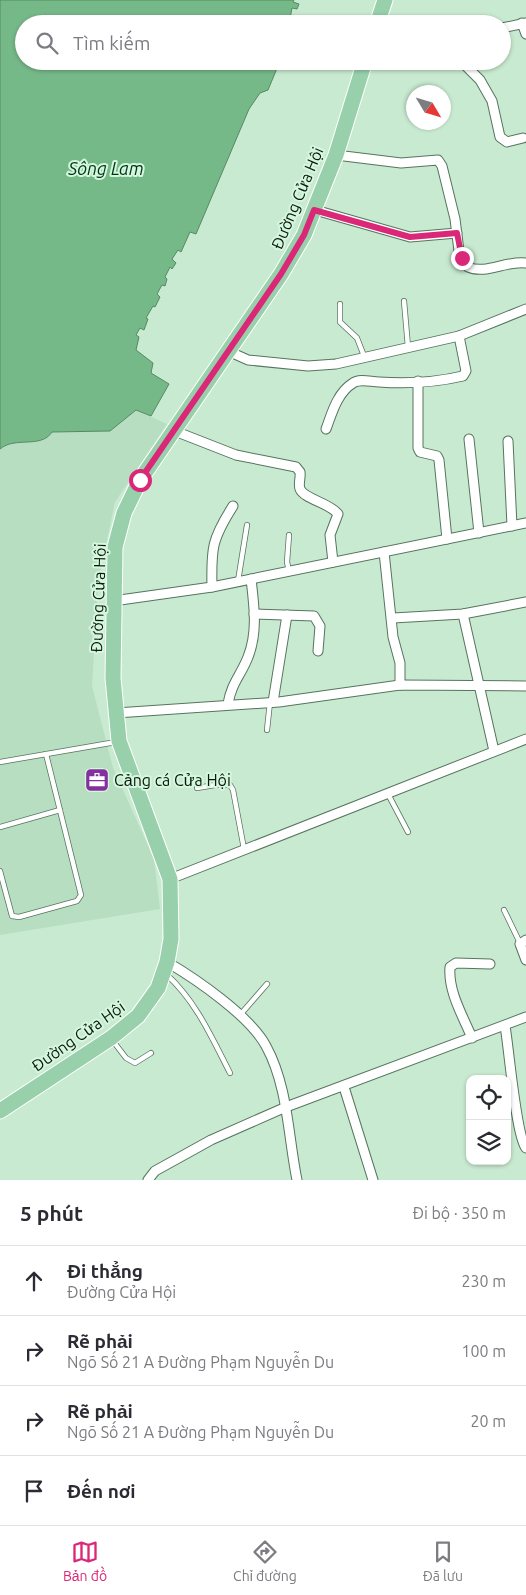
<!DOCTYPE html>
<html lang="vi">
<head>
<meta charset="utf-8">
<style>
  :root { --surface:#fff; --page:#f7f7f7; --text:#2b2b33; --muted:#7c7c81; --line:#e1e1e2; --accent:#db2777 }
  body { margin:0; font-family:Ubuntu,sans-serif; background:var(--page); color:var(--text) }
  .controls { position:absolute; right:15px; bottom:15px; display:grid; overflow:hidden; border-radius:10px; box-shadow:0 1px 4px #0004 }
  .controls button { width:45px; height:45px; display:grid; place-items:center; padding:0; border:0; border-bottom:1px solid var(--line); background:var(--surface); color:var(--text); font:25px sans-serif }
  .compass { position:absolute; left:406px; top:85px; width:45px; height:45px; border-radius:50%; background:var(--surface); box-shadow:0 1px 4px #0004; rotate:128deg }
  .stop { position:absolute; width:15px; height:15px; margin:-11px; border:4px solid #db2777; border-radius:50%; background:#fff }
  .stop.end { background:#db2777; border-color:#fff; box-shadow:0 1px 5px #0008 }
  .list { margin:0; padding:0; list-style:none }
  h2 { display:flex; justify-content:space-between; align-items:center; height:65px; margin:0; padding:0 20px; font-size:21px }
  h2 small { font-size:16px; font-weight:400; color:var(--muted) }
  .list li { display:grid; grid-template-columns:32px 1fr auto; gap:15px; align-items:center; box-sizing:border-box; height:70px; padding:0 20px; border-top:1px solid var(--line) }
  .list b { display:block; font-size:19px; white-space:nowrap }
  .list p { margin:0; font-size:16px; white-space:nowrap; color:var(--muted) }
  .list em { font-size:16px; font-style:normal; color:var(--muted) }
  .icon { flex:none; width:28px; height:28px; fill:none; stroke:currentColor; stroke-width:2; stroke-linecap:round; stroke-linejoin:round }
  .map { position:relative; flex:none; width:526px; height:1180px; overflow:hidden }
  .search { position:absolute; background:var(--surface); box-shadow:0 1px 4px #0004; left:15px; right:15px; top:15px; height:55px; display:flex; align-items:center; gap:12px; box-sizing:border-box; padding:0 18px; border-radius:28px; color:var(--muted); font-size:19px }
  .sheet { height:345px; background:var(--surface) }
  nav { display:flex; justify-content:space-around; align-items:center; box-sizing:border-box; height:70px; border-top:1px solid var(--line); background:var(--surface); font-size:14px; color:var(--muted) }
  nav a { display:grid; justify-items:center; gap:2px }
  nav .on { color:var(--accent) }
  .map>svg:first-child { display:block }
  .built { fill:#b7dec0 }
  .water { fill:#76b989; stroke:#568964 }
  .lines { fill:none; stroke-linecap:round; stroke-linejoin:round }
  .lane-casing { stroke:#56745e; stroke-width:6 }
  .street-casing { stroke:#56745e; stroke-width:11 }
  .primary-casing { stroke:#fff; stroke-width:17 }
  .lane { stroke:#fff; stroke-width:4.5 }
  .street { stroke:#fff; stroke-width:9 }
  .primary { stroke:#98d0ab; stroke-width:15 }
  .route { stroke:#db2777; stroke-width:6 }
  .labels { text-anchor:middle; dominant-baseline:central; stroke-width:4; stroke-linejoin:round; paint-order:stroke }
  .street-label { font-size:16px; fill:#0c180f; stroke:#d5f7dd }
  .poi-label { font-size:16px; fill:#0c180f; stroke:#d5f7dd; text-anchor:start }
  .water-label { font-size:18px; font-style:italic; fill:#003618; stroke:#d5f7dd }
</style>
</head>
<body>
<div class="map">
<svg width="526" height="1180" viewBox="0 0 526 1180">
  <rect width="100%" height="100%" fill="#c8ead0"/>
  <polygon class="built" points="136,410 167,424 115,502 98,582 92,686 113,768 154,859 160,909 0,935 0,449 11,443 43,440 52,432 110,431"/>
  <path class="water" d="M0 0H294L293 2 299 4 297 9 292 8 289 24H24V61H280L268 90 260 93 249 109 196 234 190 232 181 252 178 250 172 259 176 263 172 269 170 267 165 277 167 279 165 286 162 285 157 294 160 297 155 307 153 306 146 318 148 319 144 330 140 328 136 335 139 337 136 350 153 363 151 373 169 384 151 416 136 410 110 431 52 432C41 449 15 436 0 449Z"/>
  <g class="lines">
    <defs>
      <g id="lane">
        <polyline points="404,301 408,347"/>
        <polyline points="340,304 340,322 357,338 364,356"/>
        <polyline points="289,571 287,562 289,535"/>
        <polyline points="238,581 247,525"/>
        <polyline points="267,730 270,702"/>
        <polyline points="0,762 116,742"/>
        <polyline points="197,788 221,784 230,785 233,790 244,849"/>
        <polyline points="388,794 408,832"/>
        <polyline points="0,827 60,810"/>
        <polyline points="0,871 12,916 19,917 77,901 81,895 46,754"/>
        <polyline points="504,910 520,943"/>
        <path d="M166 974C196 1001 212 1038 230 1073"/>
        <polyline points="240,1015 267,984"/>
        <polyline points="113,1041 126,1058 135,1063 151,1053"/>
      </g>
      <g id="street">
        <polyline points="522,23 526,34"/>
        <polyline points="502,28 526,23"/>
        <polyline points="461,61 480,80 492,101 500,137 507,142 523,138"/>
        <path d="M336 155 401 163 438 160 442 166 455 219 459 251 468 267C485 275 507 260 526 263"/>
        <polyline points="315,210 410,237 457,233"/>
        <polyline points="228,351 248,360 308,366 336,364 459,336 526,309"/>
        <polyline points="418,381 418,448 420,452 437,456 439,460 447,539"/>
        <path d="M326 429C332 413 337 393 353 383 360 378 371 382 379 382 406 384 437 382 463 376L466 371 459 336"/>
        <path d="M172 430 236 455 296 467 300 472C301 477 298 484 300 489 304 499 330 503 338 514L330 535 333 562"/>
        <polyline points="469,439 479,533"/>
        <polyline points="508,441 512,526"/>
        <polyline points="384,552 393,637 400,663 400,685"/>
        <path d="M212 587C211 548 212 539 233 506"/>
        <polyline points="113,601 212,587 526,523"/>
        <polyline points="254,614 314,616 320,626 318,651"/>
        <polyline points="463,614 494,751"/>
        <polyline points="393,618 463,614 526,602"/>
        <polyline points="273,702 287,615"/>
        <path d="M228 704C231 684 241 675 248 657 258 632 254 605 251 579"/>
        <polyline points="116,713 279,702 400,685 526,686"/>
        <polyline points="170,879 526,739"/>
        <polyline points="526,940 520,944 526,960"/>
        <path d="M167 962C196 979 250 1016 266 1046 288 1086 288 1136 297 1180"/>
        <path d="M505 1026C509 1048 516 1136 526 1148"/>
        <path d="M472 1038C463 1016 448 992 450 967L456 963 490 964"/>
        <polyline points="344,1087 373,1180"/>
        <polyline points="148,1180 155,1171 211,1140 286,1107 526,1017"/>
      </g>
      <g id="primary">
        <polyline points="377,24 385,0"/>
        <polyline points="0,1111 111,1038 138,1016 158,988 167,962 171,939 170,879 119,741 113,678 115,547 124,513 140,480 281,274 304,235 336,155 365,61"/>
      </g>
    </defs>
    <use href="#lane" class="lane-casing"/>
    <use href="#street" class="street-casing"/>
    <use href="#primary" class="primary-casing"/>
    <use href="#lane" class="lane"/>
    <use href="#street" class="street"/>
    <use href="#primary" class="primary"/>
  </g>
  <g class="lines">
    <polyline class="route" points="140,480 281,274 304,235 314,210 410,237 457,233 462,258"/>
  </g>
  <defs>
    <symbol id="office-square" viewBox="-11 -11 22 22"><rect x="-9" y="-9" width="18" height="18" rx="4" fill="#85309f" stroke="#d5f7dd"/><path d="M-6-3h4V-5.5h4V-3h4V5H-6ZM-1-4.5V-3h2v-1.5ZM-6 0V1H6V0Z" fill="#fff"/></symbol>
  </defs>
  <g fill-rule="evenodd">
    <use href="#office-square" x="83" y="766" width="28" height="28"/>
  </g>
  <g class="labels">
    <g class="street-label">
      <text transform="translate(297 198) rotate(-67)">Đường Cửa Hội</text>
      <text transform="translate(98 598) rotate(-88)">Đường Cửa Hội</text>
      <text transform="translate(78 1036) rotate(-35)">Đường Cửa Hội</text>
    </g>
    <g class="poi-label">
      <text x="114" y="780">Cảng cá Cửa Hội</text>
    </g>
    <g class="water-label">
      <text x="106" y="168">Sông Lam</text>
    </g>
  </g>
</svg>
<div class="controls">
<button><svg class="icon" aria-label="locate" viewBox="0 0 24 24"><circle cx="12" cy="12" r="6"/><path d="M12 2v4M12 18v4M2 12h4M18 12h4"/></svg></button>
<button><svg class="icon" aria-label="layers" viewBox="0 0 24 24"><path d="M12 4l9 5-9 5-9-5zM3 14l9 5 9-5"/></svg></button>
</div>
<svg class="compass" viewBox="-18 -18 36 36"><path d="M0-13l5 13h-10z" fill="#e53935"/><path d="M0 13l5-13h-10z" fill="#7c7c81"/></svg>
<div class="stop" style="left:140px;top:480px"></div>
<div class="stop end" style="left:462px;top:258px"></div>
<div class="search"><svg class="icon" aria-label="search" viewBox="0 0 24 24"><circle cx="10" cy="10" r="6"/><path d="M15 15l6 6"/></svg>Tìm kiếm</div>
</div>
<section class="sheet">
<h2>5 phút<small>Đi bộ · 350 m</small></h2>
<ul class="list">
<li><svg class="icon" aria-label="ahead" viewBox="0 0 24 24"><path d="M12 20V5M6 11l6-6 6 6"/></svg><div><b>Đi thẳng</b><p>Đường Cửa Hội</p></div><em>230 m</em></li>
<li><svg class="icon" aria-label="right" viewBox="0 0 24 24"><path d="M7 20v-9h11M14 6l5 5-5 5"/></svg><div><b>Rẽ phải</b><p>Ngõ Số 21 A Đường Phạm Nguyễn Du</p></div><em>100 m</em></li>
<li><svg class="icon" aria-label="right" viewBox="0 0 24 24"><path d="M7 20v-9h11M14 6l5 5-5 5"/></svg><div><b>Rẽ phải</b><p>Ngõ Số 21 A Đường Phạm Nguyễn Du</p></div><em>20 m</em></li>
<li><svg class="icon" aria-label="arrive" viewBox="0 0 24 24"><path d="M6 21V4h12l-3 4 3 4H6"/></svg><div><b>Đến nơi</b></div></li>
</ul>
</section>
<nav>
<a class="on"><svg class="icon" aria-label="map" viewBox="0 0 24 24"><path d="M3 6l6-2 6 2 6-2v14l-6 2-6-2-6 2zM9 4v14M15 6v14"/></svg>Bản đồ</a>
<a><svg class="icon" aria-label="directions" viewBox="0 0 24 24"><path d="M12 3l9 9-9 9-9-9zM9 14v-3h6M13 9l2 2-2 2"/></svg>Chỉ đường</a>
<a><svg class="icon" aria-label="saved" viewBox="0 0 24 24"><path d="M7 4h10v16l-5-4-5 4z"/></svg>Đã lưu</a>
</nav>
</body>
</html>
